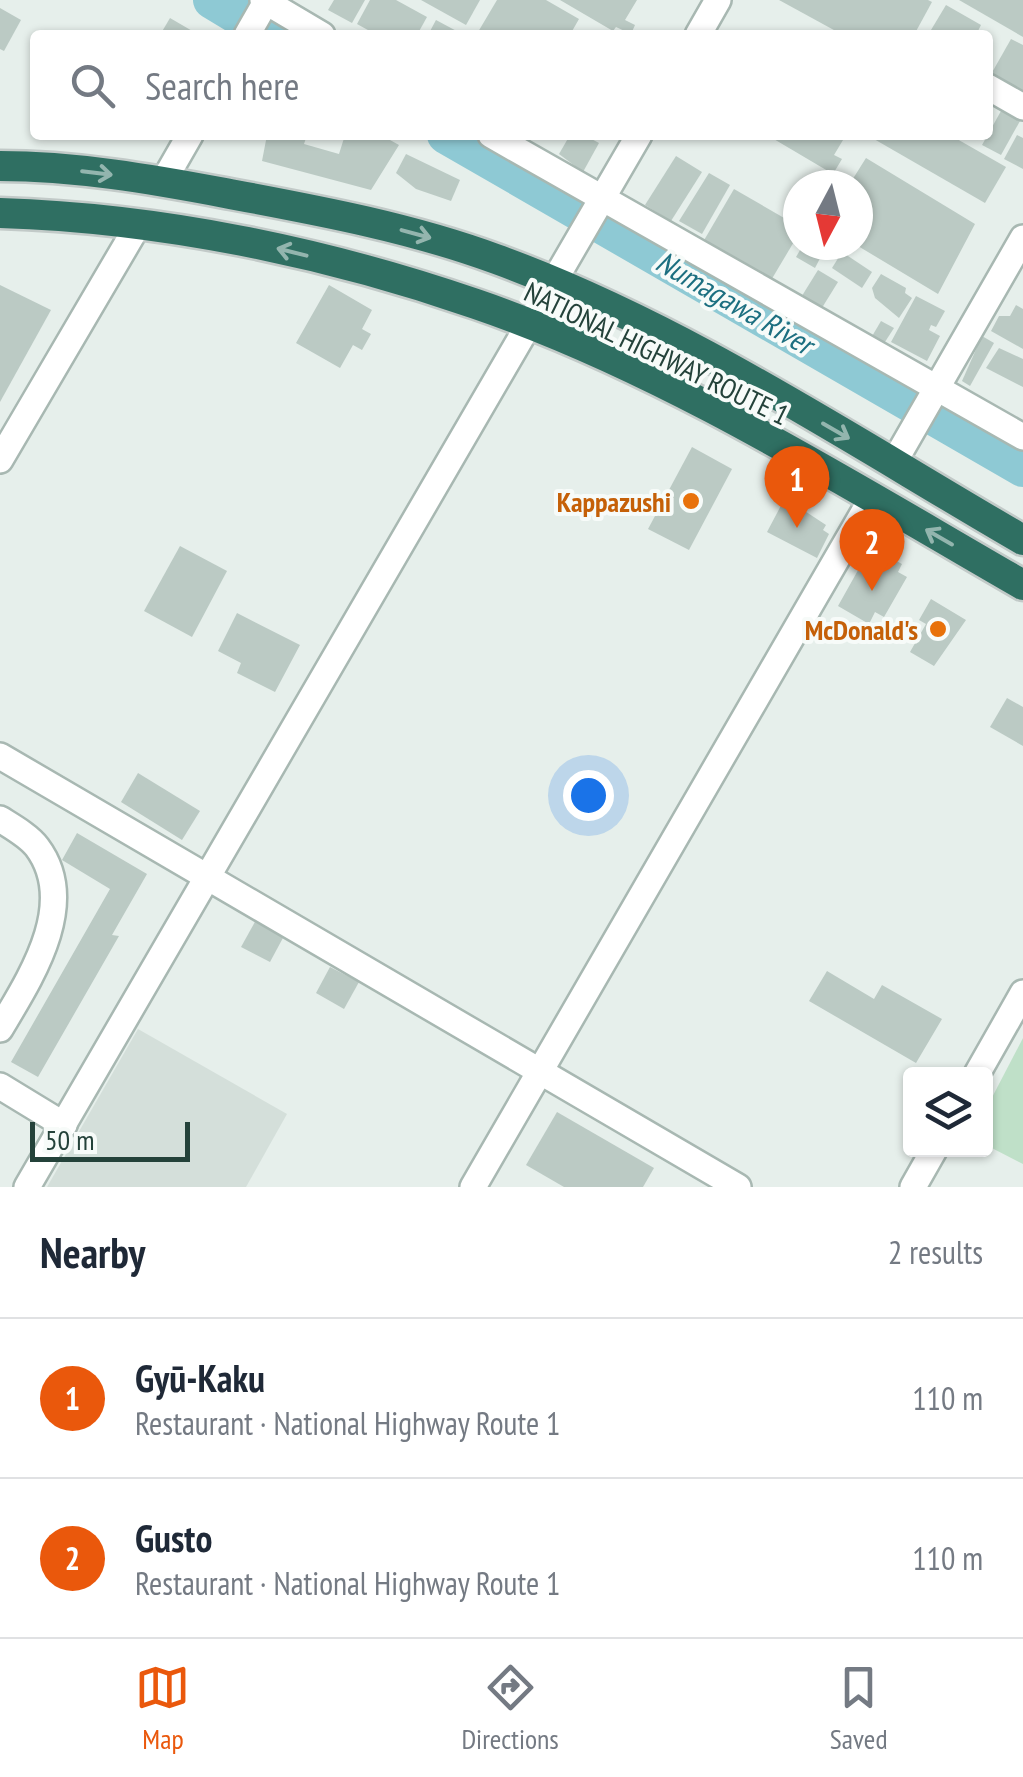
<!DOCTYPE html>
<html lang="en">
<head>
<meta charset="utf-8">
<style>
  :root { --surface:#fff; --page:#f2f2f3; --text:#1f2937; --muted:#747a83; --line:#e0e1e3; --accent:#ea580c }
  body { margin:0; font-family:"PT Sans Narrow",sans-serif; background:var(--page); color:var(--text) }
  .controls { position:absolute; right:30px; bottom:30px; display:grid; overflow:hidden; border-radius:10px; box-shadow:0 2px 8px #0004 }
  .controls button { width:90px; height:90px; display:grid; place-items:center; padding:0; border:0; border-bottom:2px solid var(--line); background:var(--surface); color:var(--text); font:50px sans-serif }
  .compass { position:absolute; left:783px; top:170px; width:90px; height:90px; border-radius:50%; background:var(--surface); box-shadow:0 2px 8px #0004; rotate:187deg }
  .scale { position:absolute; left:30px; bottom:25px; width:160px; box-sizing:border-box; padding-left:10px; border:5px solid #24423a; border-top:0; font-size:28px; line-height:35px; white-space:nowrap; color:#24423a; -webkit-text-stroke:8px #f7fbf9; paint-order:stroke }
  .you { position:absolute; left:588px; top:795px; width:35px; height:35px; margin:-25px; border:8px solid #fff; border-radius:50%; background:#1a73e8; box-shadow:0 0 0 15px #1a73e833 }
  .badge { display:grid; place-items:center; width:65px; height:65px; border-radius:50%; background:var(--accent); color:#fff; font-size:32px; font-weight:700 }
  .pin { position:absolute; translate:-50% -82px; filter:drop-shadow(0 2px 5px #0008) }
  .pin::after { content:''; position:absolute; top:52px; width:35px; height:30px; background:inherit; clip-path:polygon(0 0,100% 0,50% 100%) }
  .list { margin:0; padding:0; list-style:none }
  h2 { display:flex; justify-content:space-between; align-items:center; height:130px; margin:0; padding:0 40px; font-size:42px }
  h2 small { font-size:32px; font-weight:400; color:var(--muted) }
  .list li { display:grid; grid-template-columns:65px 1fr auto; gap:30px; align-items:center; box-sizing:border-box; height:160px; padding:0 40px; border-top:2px solid var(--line) }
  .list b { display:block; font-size:38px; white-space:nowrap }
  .list p { margin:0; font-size:32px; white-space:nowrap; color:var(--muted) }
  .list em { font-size:32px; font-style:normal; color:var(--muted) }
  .icon { flex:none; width:55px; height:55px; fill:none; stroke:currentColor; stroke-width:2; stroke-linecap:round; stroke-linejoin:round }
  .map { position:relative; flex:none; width:1023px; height:1187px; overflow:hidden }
  .search { position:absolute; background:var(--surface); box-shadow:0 2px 8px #0004; left:30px; right:30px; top:30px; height:110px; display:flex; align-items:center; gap:25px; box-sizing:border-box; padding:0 35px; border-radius:10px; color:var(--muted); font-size:38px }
  .sheet { height:450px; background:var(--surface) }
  nav { display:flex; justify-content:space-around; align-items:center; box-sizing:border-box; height:140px; border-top:2px solid var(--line); background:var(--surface); font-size:28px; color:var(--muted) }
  nav a { display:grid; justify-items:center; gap:5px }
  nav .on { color:var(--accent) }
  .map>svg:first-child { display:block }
  .built { fill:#d4dfda }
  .green { fill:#bfe0c8 }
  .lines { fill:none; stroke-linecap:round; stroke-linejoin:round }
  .river { stroke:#8ec9d4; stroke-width:38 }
  .building { fill:#bbcac4 }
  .minor-casing { stroke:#a8b8b2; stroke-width:30 }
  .highway-casing { stroke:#c2cac8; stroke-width:35 }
  .minor { stroke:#fff; stroke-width:25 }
  .highway { stroke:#2f6f62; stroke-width:30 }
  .oneway { stroke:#93b5ae }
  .food-dot { fill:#e8710a; stroke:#f7fbf9; stroke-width:4 }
  .labels { text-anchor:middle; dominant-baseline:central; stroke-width:8; stroke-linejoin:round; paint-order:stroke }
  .street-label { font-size:28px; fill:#24423a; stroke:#f7fbf9 }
  .food-label { font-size:28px; font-weight:bold; fill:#c56008; stroke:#f7fbf9; text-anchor:end }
  .water-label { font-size:30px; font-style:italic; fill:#1c6f80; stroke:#f7fbf9 }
</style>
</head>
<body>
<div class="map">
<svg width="1023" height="1187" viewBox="0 0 1023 1187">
  <rect width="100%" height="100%" fill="#e6efeb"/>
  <polygon class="built" points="138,1029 287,1114 246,1187 47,1187"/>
  <polygon class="green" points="1023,1038 1023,1164 986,1145 986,1109"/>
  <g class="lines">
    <g class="river">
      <polyline points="212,0 270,35"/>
      <polyline points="446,135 1023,468"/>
    </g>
  </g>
  <g class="building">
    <polygon points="334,0 365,0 352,23 328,10"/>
    <polygon points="370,0 396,0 427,17 417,35 377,35 357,24"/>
    <polygon points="421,0 480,0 466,25"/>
    <polygon points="497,0 546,0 579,19 571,33 575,35 484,35 478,32"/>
    <polygon points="560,0 637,0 625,20 635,25 631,34 616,27 613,31"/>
    <polygon points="779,0 928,0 932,2 914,35 843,35"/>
    <polygon points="959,0 1023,0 1023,37"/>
    <polygon points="946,5 981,25 976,35 928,35"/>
    <polygon points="0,8 21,20 4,51 0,49"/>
    <polygon points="170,18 194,32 192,35 160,35"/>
    <polygon points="436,20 464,35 428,35"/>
    <polygon points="1011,39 1023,45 1023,94 990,76"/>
    <polygon points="1001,111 1020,121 1001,155 982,145"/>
    <polygon points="267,135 307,135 304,144 339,154 345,135 381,135 399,145 371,190 262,161"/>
    <polygon points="570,135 584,135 599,143 583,172 559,154"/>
    <polygon points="767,135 846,135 834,155 842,159 833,174"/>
    <polygon points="867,135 950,135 1006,167 985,203"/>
    <polygon points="1017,135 1023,138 1023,169 1004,159"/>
    <polygon points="406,154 460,180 451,201 416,189 396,173"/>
    <polygon points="676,156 702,172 671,221 645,205"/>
    <polygon points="866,158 975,224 938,294 858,246 858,185 849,185"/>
    <polygon points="709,173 730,185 702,234 679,221"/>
    <polygon points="734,189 798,226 798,235 770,282 703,242"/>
    <polygon points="803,245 827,245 815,268 796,257"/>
    <polygon points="842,252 872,272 862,288 832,268"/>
    <polygon points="818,270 838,282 820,311 800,299"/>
    <polygon points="881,274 906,288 905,293 912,298 899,318 875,298 872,288"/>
    <polygon points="0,285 51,310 0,402"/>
    <polygon points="329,285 372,310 362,329 371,334 362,350 353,345 340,368 296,343"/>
    <polygon points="916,296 945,311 936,327 931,325 929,330 940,336 927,361 891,342"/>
    <polygon points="1016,305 1023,309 1023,349 991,331 999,316 1010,316"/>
    <polygon points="881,321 894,328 883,345 871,338"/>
    <polygon points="982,336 994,343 970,386 962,381"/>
    <polygon points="999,348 1023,359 1023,387 986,368"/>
    <polygon points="692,447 732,469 689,550 648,529"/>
    <polygon points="785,498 826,525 823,530 829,534 817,558 767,532"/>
    <polygon points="180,546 227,571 192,637 144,611"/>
    <polygon points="871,547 902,564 898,572 907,577 884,617 875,612 869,624 838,606"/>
    <polygon points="931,599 966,620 934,666 910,652 926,624 919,620"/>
    <polygon points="237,613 300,645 275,692 237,673 241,663 218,651"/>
    <polygon points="1007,698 1023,707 1023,746 990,727"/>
    <polygon points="138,773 200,811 182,840 121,802"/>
    <polygon points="77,833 147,874 112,935 119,936 38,1077 11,1062 110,889 62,860"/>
    <polygon points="256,920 284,936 270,962 241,947"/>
    <polygon points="330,967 359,982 344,1009 316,993"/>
    <polygon points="827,971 874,999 882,985 942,1019 916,1063 809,1001"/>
    <polygon points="557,1112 654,1168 643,1187 564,1187 526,1165"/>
  </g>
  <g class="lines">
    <defs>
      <g id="minor">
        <polyline points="263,0 322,35"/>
        <polyline points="247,35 267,0"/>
        <polyline points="698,35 718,0"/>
        <polyline points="988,87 1023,107"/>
        <polyline points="491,135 1023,437"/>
        <polyline points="163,182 190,135"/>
        <polyline points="0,460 138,225"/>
        <polyline points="893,464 1023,238"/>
        <polyline points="0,756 738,1187"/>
        <path d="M0 819C11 826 29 836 37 847 80 904 29 980 0 1029"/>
        <polyline points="977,1074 1023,993"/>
        <polyline points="0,1086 64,1125"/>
        <polyline points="27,1187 639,135"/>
        <polyline points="473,1187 872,498"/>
        <polyline points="913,1187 934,1150"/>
      </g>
      <g id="highway">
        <path d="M0 166C75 166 151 179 225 193 316 210 409 227 496 259 683 327 852 441 1023 540"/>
        <path d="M0 213C161 218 325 252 476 304 666 369 849 485 1023 585"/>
      </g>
    </defs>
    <use href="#minor" class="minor-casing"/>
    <use href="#highway" class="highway-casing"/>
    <use href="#minor" class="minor"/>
    <use href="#highway" class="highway"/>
  </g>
  <defs><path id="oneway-shaft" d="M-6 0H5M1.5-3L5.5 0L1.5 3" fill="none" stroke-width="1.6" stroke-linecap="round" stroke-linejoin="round" transform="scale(2.5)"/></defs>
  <g class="oneway">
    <use href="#oneway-shaft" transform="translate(97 173) rotate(7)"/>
    <use href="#oneway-shaft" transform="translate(416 234) rotate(15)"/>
    <use href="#oneway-shaft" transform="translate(292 252) rotate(-166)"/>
    <use href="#oneway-shaft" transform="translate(836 431) rotate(30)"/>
    <use href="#oneway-shaft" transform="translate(939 537) rotate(-150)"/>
  </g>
  <g class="food-dot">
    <circle cx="691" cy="501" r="10"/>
    <circle cx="938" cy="629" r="10"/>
  </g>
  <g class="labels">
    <g class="street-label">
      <text transform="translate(657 353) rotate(26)">NATIONAL HIGHWAY ROUTE 1</text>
    </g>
    <g class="food-label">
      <text x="671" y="501">Kappazushi</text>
      <text x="918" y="629">McDonald's</text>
    </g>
    <g class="water-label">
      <text transform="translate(735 302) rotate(30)">Numagawa River</text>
    </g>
  </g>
</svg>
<div class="controls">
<button><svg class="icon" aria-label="layers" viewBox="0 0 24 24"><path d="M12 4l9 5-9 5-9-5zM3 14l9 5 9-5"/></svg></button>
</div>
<svg class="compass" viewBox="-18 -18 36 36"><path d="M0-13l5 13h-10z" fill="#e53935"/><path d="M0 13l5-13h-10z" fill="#747a83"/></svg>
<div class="scale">50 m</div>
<div class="you"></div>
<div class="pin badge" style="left:797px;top:528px">1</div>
<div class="pin badge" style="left:872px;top:591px">2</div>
<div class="search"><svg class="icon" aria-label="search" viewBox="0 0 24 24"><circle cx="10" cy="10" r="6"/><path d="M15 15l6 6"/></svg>Search here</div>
</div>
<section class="sheet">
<h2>Nearby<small>2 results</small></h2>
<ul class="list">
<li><span class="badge">1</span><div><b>Gyū-Kaku</b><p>Restaurant · National Highway Route 1</p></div><em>110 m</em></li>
<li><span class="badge">2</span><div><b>Gusto</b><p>Restaurant · National Highway Route 1</p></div><em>110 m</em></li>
</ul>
</section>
<nav>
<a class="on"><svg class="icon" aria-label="map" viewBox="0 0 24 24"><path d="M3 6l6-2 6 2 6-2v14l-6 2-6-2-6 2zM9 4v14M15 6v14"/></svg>Map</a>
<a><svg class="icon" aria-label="directions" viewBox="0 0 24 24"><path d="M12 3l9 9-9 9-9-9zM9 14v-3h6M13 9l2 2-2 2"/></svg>Directions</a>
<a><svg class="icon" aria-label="saved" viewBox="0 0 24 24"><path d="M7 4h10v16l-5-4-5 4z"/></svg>Saved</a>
</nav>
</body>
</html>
